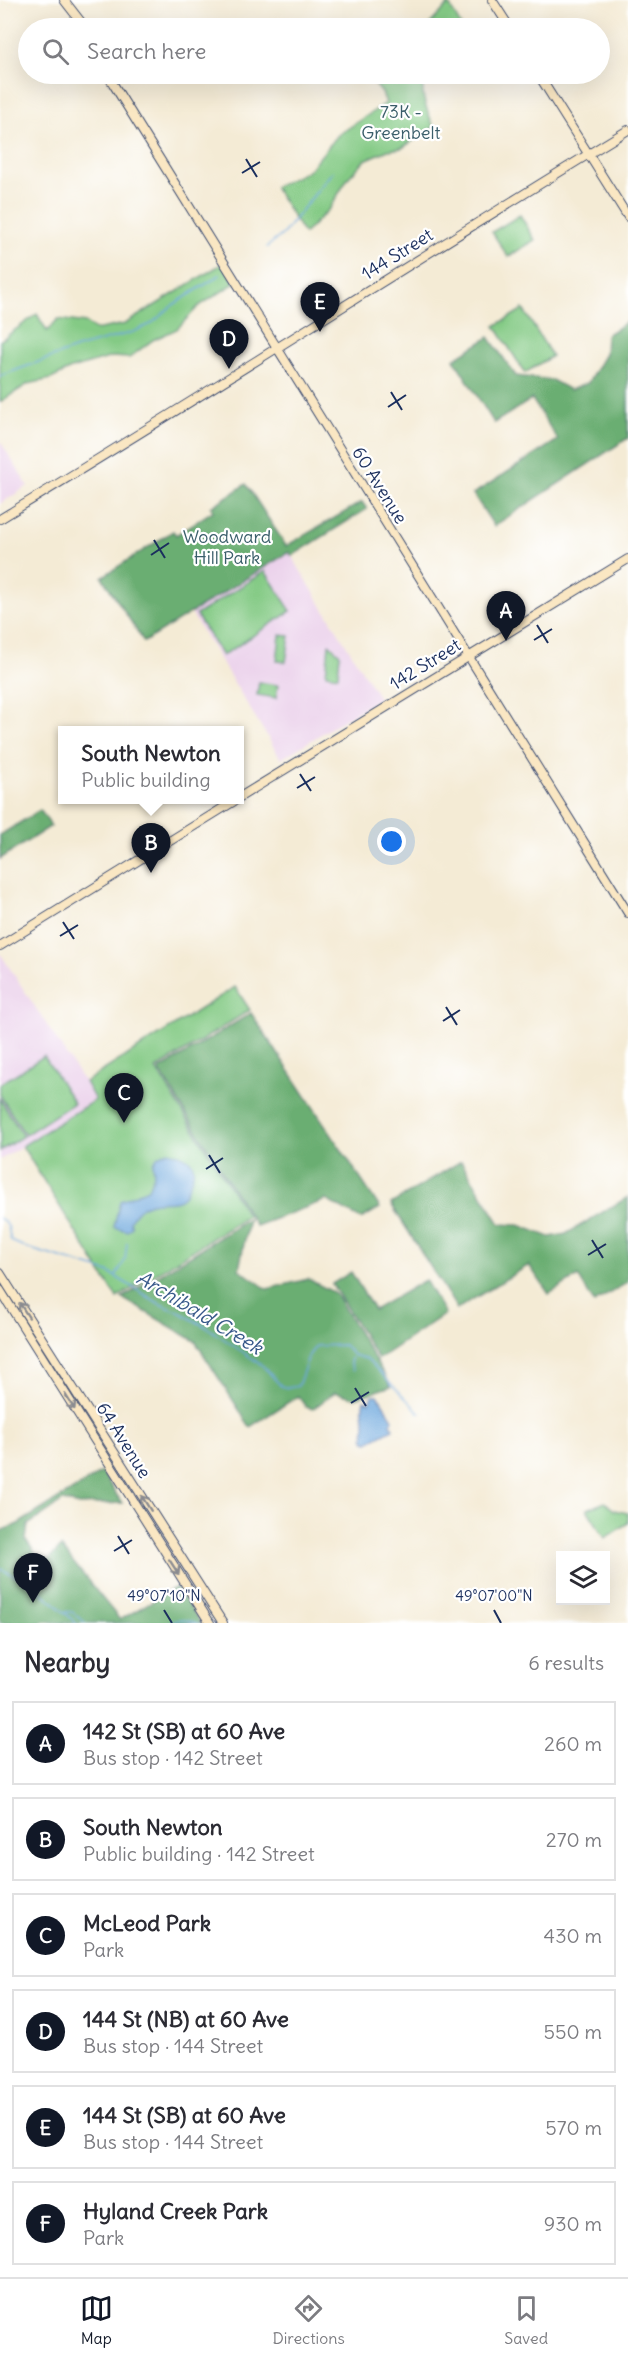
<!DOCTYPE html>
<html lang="en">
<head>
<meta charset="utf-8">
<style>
  :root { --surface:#fff; --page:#f2f2f3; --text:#2b2b33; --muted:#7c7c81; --line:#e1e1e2; --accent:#111827 }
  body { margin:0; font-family:Delius,sans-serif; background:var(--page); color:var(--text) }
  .controls { position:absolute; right:18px; bottom:18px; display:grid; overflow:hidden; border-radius:0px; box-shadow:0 6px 24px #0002 }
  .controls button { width:54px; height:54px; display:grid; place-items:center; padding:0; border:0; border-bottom:2px solid var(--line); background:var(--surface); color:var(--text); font:30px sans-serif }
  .you { position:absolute; left:392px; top:842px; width:21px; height:21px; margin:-15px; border:4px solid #fff; border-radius:50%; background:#1a73e8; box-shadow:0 0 0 9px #1a73e833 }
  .badge { display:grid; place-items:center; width:39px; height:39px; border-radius:50%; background:var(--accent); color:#fff; font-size:20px; font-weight:700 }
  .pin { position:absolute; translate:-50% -50px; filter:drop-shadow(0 2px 3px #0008) }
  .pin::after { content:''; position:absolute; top:32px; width:21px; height:18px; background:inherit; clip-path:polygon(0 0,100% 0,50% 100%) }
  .popup { position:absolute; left:58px; top:726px; width:186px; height:78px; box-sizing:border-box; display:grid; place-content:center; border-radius:0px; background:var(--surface); filter:drop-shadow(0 2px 4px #0005); font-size:20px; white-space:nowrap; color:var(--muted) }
  .popup b { font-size:22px; color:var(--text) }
  .popup::after { content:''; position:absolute; left:50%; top:100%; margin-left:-12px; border:12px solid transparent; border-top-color:var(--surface) }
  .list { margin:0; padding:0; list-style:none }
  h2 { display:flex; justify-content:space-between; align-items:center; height:78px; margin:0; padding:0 24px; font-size:26px }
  h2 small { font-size:20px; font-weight:400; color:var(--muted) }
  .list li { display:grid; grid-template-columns:39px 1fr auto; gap:18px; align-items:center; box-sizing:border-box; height:84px; margin:0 12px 12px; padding:0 12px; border:2px solid var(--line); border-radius:0px }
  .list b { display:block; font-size:22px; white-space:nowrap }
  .list p { margin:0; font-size:20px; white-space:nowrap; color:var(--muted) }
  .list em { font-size:20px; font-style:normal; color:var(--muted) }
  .icon { flex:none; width:33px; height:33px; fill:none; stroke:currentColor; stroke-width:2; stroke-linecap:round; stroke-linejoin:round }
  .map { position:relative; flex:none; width:628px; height:1623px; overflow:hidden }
  .search { position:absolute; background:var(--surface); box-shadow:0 6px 24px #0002; left:18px; right:18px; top:18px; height:66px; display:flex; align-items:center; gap:15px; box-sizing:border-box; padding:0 21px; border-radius:33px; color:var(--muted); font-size:22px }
  .sheet { height:654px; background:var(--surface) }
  nav { display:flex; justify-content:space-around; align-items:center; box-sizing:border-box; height:84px; border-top:2px solid var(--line); background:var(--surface); font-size:16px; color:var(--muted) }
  nav a { display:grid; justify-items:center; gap:3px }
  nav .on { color:var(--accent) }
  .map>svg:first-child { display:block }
  .built { fill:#ebd1eb }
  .green { fill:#84ca85; stroke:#507c72; stroke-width:1.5 }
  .forest { fill:#6bae72; stroke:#436e68; stroke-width:1.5 }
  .water { fill:#6da7dd; stroke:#446b9e; stroke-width:1.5 }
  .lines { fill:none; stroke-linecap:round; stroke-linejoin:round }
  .stream { stroke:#6da7dd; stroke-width:1.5 }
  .secondary-casing { stroke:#3c4b70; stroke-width:10 }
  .secondary { stroke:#fae7c3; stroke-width:8 }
  .oneway { stroke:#8a8b90 }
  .ticks { fill:none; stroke:#1b2f5e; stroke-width:2 }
  .labels { text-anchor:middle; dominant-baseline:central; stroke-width:4.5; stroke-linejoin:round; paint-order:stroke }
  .park-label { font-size:18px; fill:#3a5e6a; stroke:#fff }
  .street-label { font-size:18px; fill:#1b2f5e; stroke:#fff }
  .water-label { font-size:20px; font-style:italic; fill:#38598a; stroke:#fff }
  .ticks-label { font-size:15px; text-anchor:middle; fill:#1b2f5e; stroke:#fff; stroke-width:4.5; stroke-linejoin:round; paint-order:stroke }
</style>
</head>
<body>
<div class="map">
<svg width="628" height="1623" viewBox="0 0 628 1623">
  <rect width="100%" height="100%" fill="#fff"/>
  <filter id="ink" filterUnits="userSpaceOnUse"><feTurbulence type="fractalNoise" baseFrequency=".0167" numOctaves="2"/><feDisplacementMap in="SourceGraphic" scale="12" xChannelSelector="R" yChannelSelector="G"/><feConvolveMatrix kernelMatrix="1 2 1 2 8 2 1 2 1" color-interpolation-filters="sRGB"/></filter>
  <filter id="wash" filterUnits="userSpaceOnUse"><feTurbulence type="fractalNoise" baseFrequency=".008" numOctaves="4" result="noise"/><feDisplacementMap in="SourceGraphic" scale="24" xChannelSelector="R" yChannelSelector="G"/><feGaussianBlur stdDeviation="1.35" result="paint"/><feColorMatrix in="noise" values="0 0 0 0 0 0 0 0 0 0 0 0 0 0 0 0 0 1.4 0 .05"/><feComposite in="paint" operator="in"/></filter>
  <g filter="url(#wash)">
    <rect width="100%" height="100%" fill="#f4ebd5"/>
    <g class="built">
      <polygon points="0,441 28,486 0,504"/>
      <polygon points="289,552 379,698 281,759 191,613"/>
      <polygon points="0,953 95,1099 0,1160"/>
    </g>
    <g class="green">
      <polygon points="449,4 462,28 425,28 427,27"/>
      <path d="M371 74H425C419 94 426 108 434 127L402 148 388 150 365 160 348 178 330 208 304 234 274 187 308 171 338 135 386 103 382 93 368 76Z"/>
      <polygon points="520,215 535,240 508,257 492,232"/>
      <polygon points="223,263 235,283 199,306 177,329 153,340 129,358 112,357 71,369 51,379 28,384 0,402 0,341 37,314 47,331 58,319 86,323 95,330 125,324"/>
      <polygon points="523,309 552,356 525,373 495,326"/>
      <polygon points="265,571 291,611 222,656 196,615"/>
      <polygon points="280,635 290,636 286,662 277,661"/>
      <polygon points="329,644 340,654 338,676 326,674"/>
      <polygon points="259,682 278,685 276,698 257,695"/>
      <polygon points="235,987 250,1010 156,1069 248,1216 117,1298 22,1146 95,1100 85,1082"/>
      <polygon points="44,1056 74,1103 25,1135 0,1095 0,1084"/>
      <polygon points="0,1099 23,1136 0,1151"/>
      <polygon points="605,1502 614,1510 628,1513 628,1523 605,1538 587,1509"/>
    </g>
    <g class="forest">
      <polygon points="628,321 628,438 494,526 473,494 558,440 532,399 494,423 454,359 489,337 516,376 552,380 570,390 588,383 605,354 606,335"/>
      <polygon points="246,484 286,546 362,502 367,509 292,556 289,552 144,642 102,577 173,531 176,535 213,511 211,507"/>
      <polygon points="40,810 51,826 0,859 0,835"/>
      <polygon points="251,1013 380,1208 361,1219 326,1200 256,1226 159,1070"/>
      <polygon points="461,1161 500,1224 519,1225 550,1237 566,1234 628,1197 628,1282 594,1303 578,1276 549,1294 529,1265 457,1309 391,1204"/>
      <polygon points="249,1219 239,1269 267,1289 308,1279 335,1293 391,1386 355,1398 335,1392 313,1409 306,1407 298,1396 250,1427 195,1341 122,1298"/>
      <polygon points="351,1272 374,1310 425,1280 445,1314 378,1359 332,1284"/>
      <polygon points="102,1472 122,1503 79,1505 63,1501 28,1525 26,1540 38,1557 49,1559 61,1547 120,1620 176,1587 201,1623 64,1623 44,1621 41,1623 0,1623 0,1531 18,1524"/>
    </g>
    <g class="water">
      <path d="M168 1151C190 1156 200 1163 189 1185 187 1189 186 1194 183 1197 171 1208 146 1191 130 1221L132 1227 127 1231 114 1227 120 1201 148 1189 154 1175 153 1163 158 1156Z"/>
      <path d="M373 1395H378L393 1419 391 1423 393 1429 368 1442 365 1441C363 1435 365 1432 365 1426 365 1416 360 1411 364 1400L369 1402Z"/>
    </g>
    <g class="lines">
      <g class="stream">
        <polyline points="267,247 283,234 333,171"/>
        <polyline points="0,376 77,348 133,332 151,324 173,305 220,275"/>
        <polyline points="0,1218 8,1226 11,1241 27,1248 108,1272 160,1304 179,1312 208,1328 263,1366 281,1386 288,1388 298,1386 309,1355 316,1346 344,1345 353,1355 367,1359 420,1413"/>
        <polyline points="116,1276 125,1260 127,1243"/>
        <polyline points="352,1357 350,1362 353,1370"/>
        <path d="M0 1569C30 1580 53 1601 76 1623"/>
        <polyline points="65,1612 72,1612 86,1623"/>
        <polyline points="168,1623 182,1619 197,1623"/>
      </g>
    </g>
  </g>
  <g filter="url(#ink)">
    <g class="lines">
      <defs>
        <g id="secondary">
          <polyline points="64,0 85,27"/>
          <polyline points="492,0 510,28"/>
          <polyline points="107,74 628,913"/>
          <polyline points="538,74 628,217"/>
          <path d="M0 519C211 391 418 258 628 130"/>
          <polyline points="240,797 628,559"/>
          <polyline points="0,946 236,800"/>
          <polyline points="0,1273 223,1623"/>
          <polyline points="0,1290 210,1623"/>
        </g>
      </defs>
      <use href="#secondary" class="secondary-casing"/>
      <use href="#secondary" class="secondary"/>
    </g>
    <defs><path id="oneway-shaft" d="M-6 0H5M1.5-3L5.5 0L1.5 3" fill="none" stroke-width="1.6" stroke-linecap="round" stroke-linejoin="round" transform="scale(1.5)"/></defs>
    <g class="oneway">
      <use href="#oneway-shaft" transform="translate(24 1310) rotate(-123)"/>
      <use href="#oneway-shaft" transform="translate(70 1402) rotate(58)"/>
      <use href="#oneway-shaft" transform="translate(146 1503) rotate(-122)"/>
      <use href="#oneway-shaft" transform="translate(174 1567) rotate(57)"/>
    </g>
  </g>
  <path class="ticks" d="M246 159 257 177M242 173 260 162M391 392 402 410M388 407 406 395M154 540 165 558M151 555 169 543M537 625 548 643M534 640 552 629M300 774 311 791M297 788 315 777M63 922 74 939M60 936 78 925M446 1007 457 1025M443 1021 460 1010M209 1155 220 1173M206 1169 223 1158M592 1240 603 1258M588 1255 606 1244M355 1388 366 1406M351 1403 369 1392M118 1536 129 1554M114 1551 132 1540M164 1610 172 1623M494 1610 501 1623"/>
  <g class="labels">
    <g class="park-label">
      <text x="401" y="111">73K -<tspan x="401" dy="21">Greenbelt</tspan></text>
      <text x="227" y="536">Woodward<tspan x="227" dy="21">Hill Park</tspan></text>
    </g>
    <g class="street-label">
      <text transform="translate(397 254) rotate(-32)">144 Street</text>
      <text transform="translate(380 485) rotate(58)">60 Avenue</text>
      <text transform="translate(425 664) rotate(-32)">142 Street</text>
      <text transform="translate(124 1440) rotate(58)">64 Avenue</text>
    </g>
    <g class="water-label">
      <text transform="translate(200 1312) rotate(31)">Archibald Creek</text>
    </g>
  </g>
  <g class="ticks-label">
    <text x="164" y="1601">49°07'10"N</text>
    <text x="494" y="1601">49°07'00"N</text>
  </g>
</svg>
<div class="controls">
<button><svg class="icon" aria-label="layers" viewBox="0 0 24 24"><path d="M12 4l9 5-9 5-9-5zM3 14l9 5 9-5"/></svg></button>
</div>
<div class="you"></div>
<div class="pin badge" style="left:506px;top:641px">A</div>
<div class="pin badge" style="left:151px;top:873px">B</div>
<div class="popup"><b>South Newton</b>Public building</div>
<div class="pin badge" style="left:124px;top:1123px">C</div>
<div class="pin badge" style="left:229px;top:369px">D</div>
<div class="pin badge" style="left:320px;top:332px">E</div>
<div class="pin badge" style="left:33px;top:1603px">F</div>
<div class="search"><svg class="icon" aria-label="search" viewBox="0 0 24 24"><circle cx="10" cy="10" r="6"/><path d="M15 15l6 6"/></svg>Search here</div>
</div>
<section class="sheet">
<h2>Nearby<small>6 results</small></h2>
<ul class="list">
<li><span class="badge">A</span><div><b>142 St (SB) at 60 Ave</b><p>Bus stop · 142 Street</p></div><em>260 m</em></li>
<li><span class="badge">B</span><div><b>South Newton</b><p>Public building · 142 Street</p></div><em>270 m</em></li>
<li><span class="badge">C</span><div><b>McLeod Park</b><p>Park</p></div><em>430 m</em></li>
<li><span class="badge">D</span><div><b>144 St (NB) at 60 Ave</b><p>Bus stop · 144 Street</p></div><em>550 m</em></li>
<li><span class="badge">E</span><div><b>144 St (SB) at 60 Ave</b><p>Bus stop · 144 Street</p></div><em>570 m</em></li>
<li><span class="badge">F</span><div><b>Hyland Creek Park</b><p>Park</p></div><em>930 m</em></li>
</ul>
</section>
<nav>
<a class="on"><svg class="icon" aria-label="map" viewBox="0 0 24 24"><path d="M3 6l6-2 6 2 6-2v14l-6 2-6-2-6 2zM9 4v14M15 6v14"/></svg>Map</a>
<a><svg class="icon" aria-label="directions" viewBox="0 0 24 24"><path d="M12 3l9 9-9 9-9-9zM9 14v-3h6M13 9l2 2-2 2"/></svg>Directions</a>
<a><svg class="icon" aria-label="saved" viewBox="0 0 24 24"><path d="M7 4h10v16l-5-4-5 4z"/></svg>Saved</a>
</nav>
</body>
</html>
